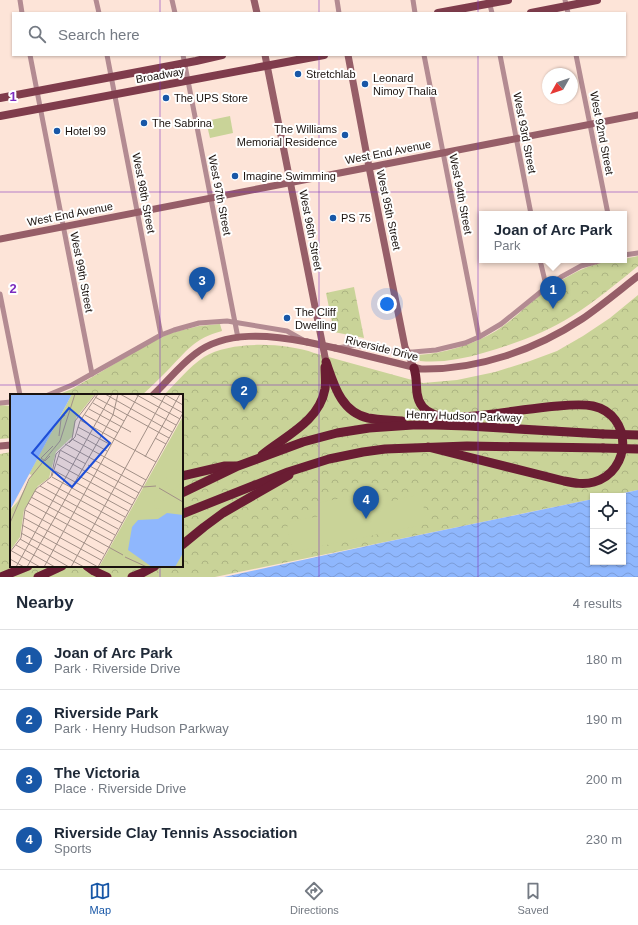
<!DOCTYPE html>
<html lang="en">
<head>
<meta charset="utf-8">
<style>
  :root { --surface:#fff; --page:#f6f6f7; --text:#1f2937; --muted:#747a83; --line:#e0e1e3; --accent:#1857a7 }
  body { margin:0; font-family:Helvetica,sans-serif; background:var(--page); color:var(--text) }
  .controls { position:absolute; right:12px; bottom:12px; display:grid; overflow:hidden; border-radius:0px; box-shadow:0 1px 3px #0004 }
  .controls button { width:36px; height:36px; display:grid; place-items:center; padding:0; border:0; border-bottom:1px solid var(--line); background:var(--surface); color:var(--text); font:20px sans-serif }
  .compass { position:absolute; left:542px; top:68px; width:36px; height:36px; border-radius:50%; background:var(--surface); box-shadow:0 1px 3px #0004; rotate:230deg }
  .you { position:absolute; left:387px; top:304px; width:14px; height:14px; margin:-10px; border:3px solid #fff; border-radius:50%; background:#1a73e8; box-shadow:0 0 0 6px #1a73e833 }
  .badge { display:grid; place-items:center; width:26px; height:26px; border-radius:50%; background:var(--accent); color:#fff; font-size:13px; font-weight:700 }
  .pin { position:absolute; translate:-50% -33px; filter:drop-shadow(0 1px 2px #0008) }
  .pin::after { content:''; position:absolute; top:21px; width:14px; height:12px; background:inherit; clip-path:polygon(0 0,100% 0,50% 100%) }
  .popup { position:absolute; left:479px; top:211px; width:148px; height:52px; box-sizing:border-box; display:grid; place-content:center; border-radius:0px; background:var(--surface); filter:drop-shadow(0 1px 3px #0005); font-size:13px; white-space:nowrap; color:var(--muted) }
  .popup b { font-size:15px; color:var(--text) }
  .popup::after { content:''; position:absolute; left:50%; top:100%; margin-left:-8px; border:8px solid transparent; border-top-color:var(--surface) }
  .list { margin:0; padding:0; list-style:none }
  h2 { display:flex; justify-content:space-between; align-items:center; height:52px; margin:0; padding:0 16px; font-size:17px }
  h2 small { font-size:13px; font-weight:400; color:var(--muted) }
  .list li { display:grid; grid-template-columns:26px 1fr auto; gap:12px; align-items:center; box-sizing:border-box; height:60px; padding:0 16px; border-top:1px solid var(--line) }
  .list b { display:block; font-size:15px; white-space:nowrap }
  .list p { margin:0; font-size:13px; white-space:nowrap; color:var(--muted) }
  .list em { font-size:13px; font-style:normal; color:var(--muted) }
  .icon { flex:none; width:22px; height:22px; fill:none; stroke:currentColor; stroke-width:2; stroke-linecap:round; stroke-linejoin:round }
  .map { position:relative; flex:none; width:638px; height:577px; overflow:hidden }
  .search { position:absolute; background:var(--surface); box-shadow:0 1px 3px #0004; left:12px; right:12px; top:12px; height:44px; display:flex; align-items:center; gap:10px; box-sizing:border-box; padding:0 14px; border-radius:0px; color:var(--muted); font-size:15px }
  .sheet { height:292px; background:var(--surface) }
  nav { display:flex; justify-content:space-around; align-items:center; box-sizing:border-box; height:56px; border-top:1px solid var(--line); background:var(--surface); font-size:11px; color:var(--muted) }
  nav a { display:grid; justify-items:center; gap:2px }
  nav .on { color:var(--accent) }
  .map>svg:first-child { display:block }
  .park { fill:url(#park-crowns) }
  .garden { fill:#c9d398 }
  .water { fill:url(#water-waves) }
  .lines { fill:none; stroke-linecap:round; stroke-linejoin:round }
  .street { stroke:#b38b92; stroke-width:5 }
  .secondary { stroke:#965e68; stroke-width:7 }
  .primary { stroke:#7f3c4c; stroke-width:8 }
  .highway { stroke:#6a1d33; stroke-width:9 }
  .secondary-bridge { stroke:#965e68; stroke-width:7 }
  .highway-bridge { stroke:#6a1d33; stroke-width:9 }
  .grid { fill:none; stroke:#7b2cbf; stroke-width:1; stroke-opacity:0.55 }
  .poi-dot { fill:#1857a7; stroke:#fff; stroke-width:1.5 }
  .labels { text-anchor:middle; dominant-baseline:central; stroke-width:4; stroke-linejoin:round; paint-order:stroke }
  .poi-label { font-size:11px; fill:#1a120e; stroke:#fff; text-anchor:start }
  .street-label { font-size:11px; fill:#1a120e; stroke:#fff }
  .inset-river { fill:none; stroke:#8fb7fd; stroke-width:2 }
  .inset-road { fill:none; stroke:#a29087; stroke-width:1 }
  .view { fill:#1d4ed8; fill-opacity:0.15; stroke:#1d4ed8; stroke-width:2 }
  .inset-edge { fill:none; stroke:#1a120e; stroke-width:2 }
  .grid-label { font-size:13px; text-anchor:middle; font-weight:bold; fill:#7b2cbf; stroke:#fff; stroke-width:4; stroke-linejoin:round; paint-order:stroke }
</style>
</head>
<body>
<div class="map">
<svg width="638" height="577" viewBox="0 0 638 577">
  <defs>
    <pattern id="park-crowns" width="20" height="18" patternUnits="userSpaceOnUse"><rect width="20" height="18" fill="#c9d398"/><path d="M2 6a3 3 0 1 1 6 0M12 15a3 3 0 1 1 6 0" fill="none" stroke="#acb482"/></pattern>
    <pattern id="water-waves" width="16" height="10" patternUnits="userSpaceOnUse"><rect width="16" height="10" fill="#8fb7fd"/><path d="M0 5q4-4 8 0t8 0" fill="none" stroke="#7b9cd8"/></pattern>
  </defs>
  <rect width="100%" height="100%" fill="#fde4d8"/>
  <g class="park">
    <path d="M638 256V266C617 283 596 301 572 316 545 333 514 344 483 353 463 359 441 363 420 361L418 355C445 353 472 345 496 331 507 324 517 315 527 306 555 283 586 260 624 260V259Z"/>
    <polygon points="354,287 364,338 334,332 326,293"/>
    <path d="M638 295V490L608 496H593V499L215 577H0V454L11 452V566H182V395H164C177 382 189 367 204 357 231 340 286 343 314 353L423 383 457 380 495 372 530 361 557 351 583 336 610 318Z"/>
    <path d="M220 324 222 331C194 338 186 352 167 371 159 379 151 387 142 395H57L72 389 148 344 171 333 199 326Z"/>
    <polygon points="0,405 11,406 11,438 0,439"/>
  </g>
  <g class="garden">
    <polygon points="230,116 233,133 210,138 206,121"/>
    <polygon points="383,490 385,491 388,502 417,495 422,499 427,524 293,552 287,527 290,522 320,516 317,503"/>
  </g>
  <polygon class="water" points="638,490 638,577 224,577 381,543 593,499 593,562 623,562 623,496 610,496"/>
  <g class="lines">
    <g class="street">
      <polyline points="20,0 22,13"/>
      <polyline points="96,0 99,13"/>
      <polyline points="172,0 175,13"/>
      <polyline points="337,0 339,13"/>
      <polyline points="413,0 415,13"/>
      <polyline points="565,0 568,13"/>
      <polyline points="489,1 492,13"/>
      <polyline points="30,55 92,374"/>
      <polyline points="107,55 161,335"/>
      <polyline points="183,55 238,338"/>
      <polyline points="424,55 479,337"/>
      <polyline points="500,55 531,214"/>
      <polyline points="576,55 608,214"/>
      <polyline points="624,255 638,253"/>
      <polyline points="540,260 545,281 548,286"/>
      <polyline points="0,294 20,395"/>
      <polyline points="338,348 354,345 397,352 413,352 436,350 465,343 479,337 501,324 548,286 561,277 581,266 602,260"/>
      <polyline points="48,395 72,385 161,335 174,330 199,323 227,321 287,331 303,340"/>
      <polyline points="0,403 11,402"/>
    </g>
    <g class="secondary">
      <polyline points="254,0 257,13"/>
      <polyline points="265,55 326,362"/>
      <polyline points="348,55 369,167 405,347 414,368"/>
      <polyline points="0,239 638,115"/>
      <path d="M335 348 421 369C478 370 535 350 582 319 601 306 620 290 638 276"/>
      <path d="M153 395C167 382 179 366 195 354 225 330 271 335 307 342"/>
      <polyline points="0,446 11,445"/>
    </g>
    <g class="primary">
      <polyline points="438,13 508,0"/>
      <polyline points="531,13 597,0"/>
      <polyline points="0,98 196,61 222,55"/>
      <polyline points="0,116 324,55"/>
    </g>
    <g class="highway">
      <path d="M326 362C334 385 341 412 368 418 379 420 391 420 402 421"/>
      <path d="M414 368C417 377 416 385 417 393 420 417 444 418 463 417 491 415 519 410 547 407 562 406 578 403 593 406 633 415 632 471 594 482 584 485 574 483 564 481L428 447"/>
      <path d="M262 455C285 436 319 422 325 389 326 382 325 375 325 367"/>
      <polyline points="182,476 225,466 236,466"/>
      <polyline points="182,493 238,466 303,442 337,433 369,428 413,425 435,425 468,426 603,434"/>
      <polyline points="182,514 288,472 329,459 363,452 385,449 467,446 603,448"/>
      <polyline points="182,545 204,527 223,513 289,475"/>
      <polyline points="87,566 94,571 107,577"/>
      <polyline points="1,577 28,566"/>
      <polyline points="38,577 62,566"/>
      <polyline points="132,577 142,573 155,566"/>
    </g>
    <polyline class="secondary-bridge" points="307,342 335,348"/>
    <g class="highway-bridge">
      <polyline points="603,434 638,435"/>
      <polyline points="603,448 637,449"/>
    </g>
  </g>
  <path class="grid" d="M160 0V13M319 0V13M478 0V13M160 55V395M319 55V577M478 55V577M0 192H638M0 385H638M160 566V577"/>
  <g class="poi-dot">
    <circle cx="298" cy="74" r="4"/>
    <circle cx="365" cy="84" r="4"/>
    <circle cx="166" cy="98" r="4"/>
    <circle cx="144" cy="123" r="4"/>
    <circle cx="57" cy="131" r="4"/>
    <circle cx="345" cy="135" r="4"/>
    <circle cx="235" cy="176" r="4"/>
    <circle cx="333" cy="218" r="4"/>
    <circle cx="287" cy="318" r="4"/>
  </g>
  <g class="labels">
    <g class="poi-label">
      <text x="306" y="74">Stretchlab</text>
      <text x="373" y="78">Leonard<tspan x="373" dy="13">Nimoy Thalia</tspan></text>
      <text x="174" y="98">The UPS Store</text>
      <text x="152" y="123">The Sabrina</text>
      <text x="337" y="129" text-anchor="end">The Williams<tspan x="337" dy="13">Memorial Residence</tspan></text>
      <text x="65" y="131">Hotel 99</text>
      <text x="243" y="176">Imagine Swimming</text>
      <text x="341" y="218">PS 75</text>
      <text x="295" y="312">The Cliff<tspan x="295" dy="13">Dwelling</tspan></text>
    </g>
    <g class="street-label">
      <text transform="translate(160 75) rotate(-10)">Broadway</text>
      <text transform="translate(525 133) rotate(79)">West 93rd Street</text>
      <text transform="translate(602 133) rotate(79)">West 92nd Street</text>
      <text transform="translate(388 152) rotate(-11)">West End Avenue</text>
      <text transform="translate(144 193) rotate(79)">West 98th Street</text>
      <text transform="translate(461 194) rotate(79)">West 94th Street</text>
      <text transform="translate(220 195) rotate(79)">West 97th Street</text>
      <text transform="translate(389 210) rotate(78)">West 95th Street</text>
      <text transform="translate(70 214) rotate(-11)">West End Avenue</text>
      <text transform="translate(311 230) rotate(79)">West 96th Street</text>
      <text transform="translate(82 272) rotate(79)">West 99th Street</text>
      <text transform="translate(382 348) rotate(14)">Riverside Drive</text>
      <text transform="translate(464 416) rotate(2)">Henry Hudson Parkway</text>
    </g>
  </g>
  <g transform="translate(10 394)">
    <rect width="173" height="173" fill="#fde4d8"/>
    <path d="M62 0H85L66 24 63 42 46 58 39 84 28 92 14 116 10 143 0 157V116L8 107 22 81 19 80ZM173 22V170L171 173H89Z" fill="#c9d398"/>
    <path d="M163 74 173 77V89L160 97 156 81ZM150 104 151 107 159 106 160 112 151 115 144 114 145 105Z" fill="#c9d398"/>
    <path d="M0 0H62L0 116ZM157 119 173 121V159L165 173H142L118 156 122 133 128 126 148 125Z" fill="#8fb7fd"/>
    <path class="inset-river" d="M0 16 9 0"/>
    <path class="inset-road" d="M95 0 162 38M110 0 166 31M125 0 170 25M139 0 173 19M154 0 173 11M85 3 159 44M83 9 114 27M79 15 121 38M75 21 108 39M70 26 146 68M68 33 101 51M67 40 97 57M49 42 51 25 55 21M145 44 156 50M62 45 136 86M59 49 65 43 70 27 88 0M55 50 133 93 146 92M50 56 76 70M40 62 35 67 31 64 43 52M48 62 125 105M135 63 170 0M47 70 122 111M78 71 129 99M45 77 118 117M42 82 50 57M42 83 115 123M37 88 112 129M30 92 108 135M149 94 173 108M25 97 105 141M21 103 102 147M18 109 113 161M15 116 94 160M14 124 91 166M0 129 19 85 50 47 65 0M12 131 88 173M11 139 74 173M10 145 40 162M6 151 45 173M0 156 30 173M0 158 11 144 15 115 26 95 41 83 46 60 62 45 65 27 86 0M40 162 59 173M115 163 137 173M0 165 14 173M6 173 102 0M17 173 103 21 108 0M34 173 129 0M61 173 156 0M88 173 173 19"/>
    <path class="view" d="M59 14 100 49 62 93 22 59Z"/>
    <rect width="173" height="173" class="inset-edge"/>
  </g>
  <g class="grid-label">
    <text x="13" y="101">1</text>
    <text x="13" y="293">2</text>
  </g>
</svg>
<div class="controls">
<button><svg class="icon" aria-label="locate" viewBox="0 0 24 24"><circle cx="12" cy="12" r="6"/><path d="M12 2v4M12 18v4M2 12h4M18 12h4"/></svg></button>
<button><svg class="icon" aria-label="layers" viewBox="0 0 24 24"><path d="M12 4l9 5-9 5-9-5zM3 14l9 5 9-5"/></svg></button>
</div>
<svg class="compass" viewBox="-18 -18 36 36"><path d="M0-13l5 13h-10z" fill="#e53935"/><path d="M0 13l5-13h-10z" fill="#747a83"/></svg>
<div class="you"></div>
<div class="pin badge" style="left:553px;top:309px">1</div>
<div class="popup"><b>Joan of Arc Park</b>Park</div>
<div class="pin badge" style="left:244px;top:410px">2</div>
<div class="pin badge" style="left:202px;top:300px">3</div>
<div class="pin badge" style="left:366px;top:519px">4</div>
<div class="search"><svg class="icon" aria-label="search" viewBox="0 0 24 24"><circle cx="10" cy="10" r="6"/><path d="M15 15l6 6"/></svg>Search here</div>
</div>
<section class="sheet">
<h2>Nearby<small>4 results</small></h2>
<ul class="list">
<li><span class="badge">1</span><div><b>Joan of Arc Park</b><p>Park · Riverside Drive</p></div><em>180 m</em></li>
<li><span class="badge">2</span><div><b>Riverside Park</b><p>Park · Henry Hudson Parkway</p></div><em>190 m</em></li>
<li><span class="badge">3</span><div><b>The Victoria</b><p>Place · Riverside Drive</p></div><em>200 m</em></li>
<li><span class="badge">4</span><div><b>Riverside Clay Tennis Association</b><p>Sports</p></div><em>230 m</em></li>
</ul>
</section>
<nav>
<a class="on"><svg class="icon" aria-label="map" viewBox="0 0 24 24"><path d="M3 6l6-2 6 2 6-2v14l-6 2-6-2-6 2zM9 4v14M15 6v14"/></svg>Map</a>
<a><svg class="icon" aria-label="directions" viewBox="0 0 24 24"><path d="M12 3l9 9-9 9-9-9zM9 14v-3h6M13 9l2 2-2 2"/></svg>Directions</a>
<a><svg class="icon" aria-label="saved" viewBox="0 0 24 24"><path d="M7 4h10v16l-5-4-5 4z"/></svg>Saved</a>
</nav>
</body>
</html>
